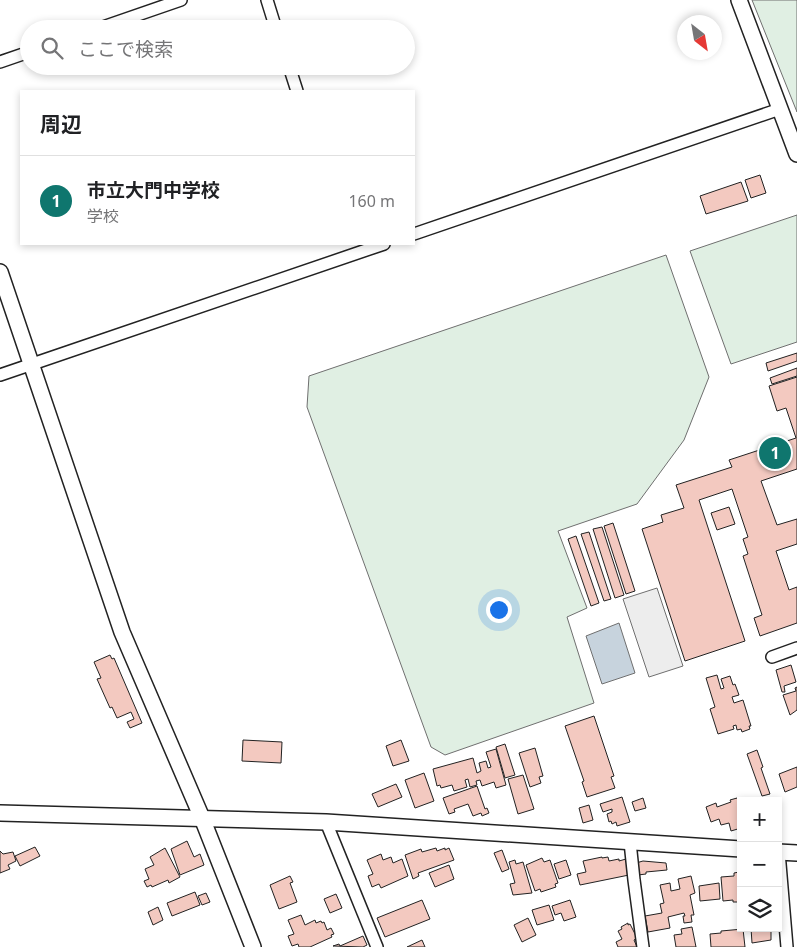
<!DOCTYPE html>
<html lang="ja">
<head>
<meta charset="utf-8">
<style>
  :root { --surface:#fff; --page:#f6f6f6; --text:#202124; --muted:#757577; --line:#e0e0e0; --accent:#0f766e }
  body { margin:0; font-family:"Noto Sans","Noto Sans JP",sans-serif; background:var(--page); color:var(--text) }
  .controls { position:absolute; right:15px; bottom:15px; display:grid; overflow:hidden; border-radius:0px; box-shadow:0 2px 8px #0003 }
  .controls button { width:45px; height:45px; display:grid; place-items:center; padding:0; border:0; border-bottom:1px solid var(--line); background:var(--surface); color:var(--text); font:25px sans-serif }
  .compass { position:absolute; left:677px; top:15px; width:45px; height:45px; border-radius:50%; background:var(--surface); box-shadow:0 2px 8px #0003; rotate:149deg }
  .you { position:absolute; left:498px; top:609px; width:18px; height:18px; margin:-12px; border:4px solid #fff; border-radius:50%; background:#1a73e8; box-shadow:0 0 0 8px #1a73e833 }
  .badge { display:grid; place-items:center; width:32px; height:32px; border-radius:50%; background:var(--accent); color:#fff; font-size:16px; font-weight:700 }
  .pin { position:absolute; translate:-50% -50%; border:2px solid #fff; box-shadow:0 1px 5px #0006 }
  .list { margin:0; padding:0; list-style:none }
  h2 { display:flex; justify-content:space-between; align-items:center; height:65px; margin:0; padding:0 20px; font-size:21px }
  h2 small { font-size:16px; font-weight:400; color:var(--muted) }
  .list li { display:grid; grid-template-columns:32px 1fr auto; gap:15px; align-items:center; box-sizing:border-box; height:90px; padding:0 20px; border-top:1px solid var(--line) }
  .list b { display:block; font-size:19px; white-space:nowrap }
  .list p { margin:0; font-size:16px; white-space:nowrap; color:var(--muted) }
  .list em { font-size:16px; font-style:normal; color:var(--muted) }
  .icon { flex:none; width:28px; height:28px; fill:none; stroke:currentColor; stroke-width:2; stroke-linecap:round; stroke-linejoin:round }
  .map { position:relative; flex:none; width:797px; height:947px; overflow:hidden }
  .search { position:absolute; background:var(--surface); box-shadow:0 2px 8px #0003; left:20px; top:20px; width:395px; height:55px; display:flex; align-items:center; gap:12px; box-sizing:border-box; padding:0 18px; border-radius:28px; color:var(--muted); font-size:19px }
  .panel { position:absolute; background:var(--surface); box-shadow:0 2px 8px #0003; left:20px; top:90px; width:395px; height:155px; border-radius:0px }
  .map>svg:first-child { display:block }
  .green { fill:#e0efe3; stroke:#6f6f6f }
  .parking { fill:#ededed; stroke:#6f6f6f }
  .water { fill:#c7d3dd; stroke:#6f6f6f }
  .building { fill:#f3c9c0; stroke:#222 }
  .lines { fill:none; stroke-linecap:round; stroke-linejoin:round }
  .minor-casing { stroke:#222; stroke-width:14 }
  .tertiary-casing { stroke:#222; stroke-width:18 }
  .minor { stroke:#fff; stroke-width:11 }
  .tertiary { stroke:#fff; stroke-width:15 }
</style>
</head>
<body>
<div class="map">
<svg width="797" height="947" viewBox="0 0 797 947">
  <rect width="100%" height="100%" fill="#fff"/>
  <g class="green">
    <polygon points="752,0 797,0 797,112"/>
    <polygon points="797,215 797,342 731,364 690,251"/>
    <polygon points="666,255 709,377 684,440 637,504 558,531 587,608 567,617 594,703 445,755 431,747 307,407 309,376"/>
  </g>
  <polygon class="parking" points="657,588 683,666 649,677 623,599"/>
  <polygon class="water" points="619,623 635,673 602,684 586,636"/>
  <g class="building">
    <polygon points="760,175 766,193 751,198 745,180"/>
    <polygon points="741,182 748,201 706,214 700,196"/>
    <polygon points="797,353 797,361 768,371 766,363"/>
    <polygon points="797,368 797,376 772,384 770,378"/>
    <polygon points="797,377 797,469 761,481 777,525 797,519 797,544 776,551 789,590 797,587 797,623 760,636 754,618 762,615 743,556 748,554 743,539 748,537 732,489 699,500 745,641 685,661 642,529 663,522 661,515 684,508 676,485 732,467 729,460 796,438 786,408 777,411 769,386"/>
    <polygon points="729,507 735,524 717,530 711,513"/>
    <polygon points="613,523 635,591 626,594 604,526"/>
    <polygon points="602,527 624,595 615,598 593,529"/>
    <polygon points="589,532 611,599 604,601 581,534"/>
    <polygon points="576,536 599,603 591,606 568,539"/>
    <polygon points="110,655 112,659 114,658 142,723 130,728 127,722 134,719 131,712 117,718 112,707 110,708 97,679 101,678 94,662"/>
    <polygon points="791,665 796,682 784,686 785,692 782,692 776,670"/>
    <polygon points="717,675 721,689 724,688 721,679 730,676 733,685 735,684 739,695 732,697 734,703 743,700 751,726 749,726 750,729 742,732 741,729 737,730 736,725 733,726 734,729 718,734 710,709 715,707 706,678"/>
    <polygon points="797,687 797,710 790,715 783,695 796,691 795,688"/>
    <polygon points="594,716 614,776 611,777 615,788 587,797 582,782 584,781 565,726"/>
    <polygon points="243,740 282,742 281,763 242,761"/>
    <polygon points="401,740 409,761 393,766 386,746"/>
    <polygon points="505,744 515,775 505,778 496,747"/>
    <polygon points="535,748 543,776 539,777 541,783 530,787 519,753"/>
    <polygon points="496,749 506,785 496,788 494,782 482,786 480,780 476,781 477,785 470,787 468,779 465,780 467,787 454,791 452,785 441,788 440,785 437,786 433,769 473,758 477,773 481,771 479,763 486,761 488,768 491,767 486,752"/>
    <polygon points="757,750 763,767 761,768 770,794 762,796 747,754"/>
    <polygon points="797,767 797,787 785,792 779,774"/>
    <polygon points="424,773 434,801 415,808 405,780"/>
    <polygon points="523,775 534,809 518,814 508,779"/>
    <polygon points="396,784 402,797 378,807 372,794"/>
    <polygon points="477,786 485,809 487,808 489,813 482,816 481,813 473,816 468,804 454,809 455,812 449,814 443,798"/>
    <polygon points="622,797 630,822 617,826 616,822 612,824 611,821 609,822 607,814 612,812 612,809 603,812 600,804"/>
    <polygon points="643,798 646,808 635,811 632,802"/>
    <polygon points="737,798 741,808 741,828 731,831 729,823 721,825 719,819 711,822 706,807 716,803 717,807 731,802 730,800"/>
    <polygon points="589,805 593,820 583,823 579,808"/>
    <polygon points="187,841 194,857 200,854 204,865 180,875 171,849"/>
    <polygon points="35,847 40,856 20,866 15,856"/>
    <polygon points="165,848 180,877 169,883 168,880 152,887 151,885 147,887 144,881 149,879 145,869 154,865 150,857"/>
    <polygon points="436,848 437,851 445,848 445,850 449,848 454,860 418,873 419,876 413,879 405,855 421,849 422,852"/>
    <polygon points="502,850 509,869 502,872 494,853"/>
    <polygon points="0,851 3,854 13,852 16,861 8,865 10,869 0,873"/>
    <polygon points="381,854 383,860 391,857 393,863 402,859 408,876 381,888 379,884 372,887 368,876 373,874 367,860"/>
    <polygon points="602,857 602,858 608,857 609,861 619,859 619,861 626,859 629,875 580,885 577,874 586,872 583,861"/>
    <polygon points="542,858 544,862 550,860 558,883 555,884 556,887 541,892 540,889 535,891 526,865"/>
    <polygon points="515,860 516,864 523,862 532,893 513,895 510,884 515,883 509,862"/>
    <polygon points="566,860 571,875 559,879 554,864"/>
    <polygon points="643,861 666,863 667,870 646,872 646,874 638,875 636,863"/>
    <polygon points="449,865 454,879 435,887 429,873"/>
    <polygon points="739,872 741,874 741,902 733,902 733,900 723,901 721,877 734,876 734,873"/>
    <polygon points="290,876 293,882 290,883 297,902 279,909 270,885"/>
    <polygon points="691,876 695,893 690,895 694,915 691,915 692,922 684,923 683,916 685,916 684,913 668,917 670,928 648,932 645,916 662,913 660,904 664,903 660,885 670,883 671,891 680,889 678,879"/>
    <polygon points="719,883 720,899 700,901 699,886"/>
    <polygon points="195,892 200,905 172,916 167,903"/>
    <polygon points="206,893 210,902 202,905 198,896"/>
    <polygon points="336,894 342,908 330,913 324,899"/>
    <polygon points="422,900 430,919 385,937 377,918"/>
    <polygon points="570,900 576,917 564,921 561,913 555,915 552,906"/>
    <polygon points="549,905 554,920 537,925 532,910"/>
    <polygon points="158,907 163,920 153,925 148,912"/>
    <polygon points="301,915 305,925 315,920 316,923 321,921 322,923 324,922 327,930 331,928 334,934 331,935 332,937 310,947 299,947 298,944 292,946 288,936 294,934 288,920"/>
    <polygon points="528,918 536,935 522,942 514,925"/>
    <polygon points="628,923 628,925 630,924 637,938 634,940 637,947 618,947 616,942 622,939 618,931 622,929 621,927"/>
    <polygon points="692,927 696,947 676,947 674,935 682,934 681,929"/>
    <polygon points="751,928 774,928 774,931 771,931 771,940 752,943"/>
    <polygon points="743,929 745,947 711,947 710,934 721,933 721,931"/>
    <polygon points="363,936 367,945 363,947 333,946 339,944 340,946"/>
    <polygon points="422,940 425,947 407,947"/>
  </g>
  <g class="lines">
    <defs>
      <g id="minor">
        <polyline points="267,0 276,29"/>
        <polyline points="97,29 181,0"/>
        <polyline points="0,62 29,52"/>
        <polyline points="289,66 297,91"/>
        <polyline points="414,234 780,109"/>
        <polyline points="0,375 384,244"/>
        <polyline points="772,657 797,648"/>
        <polyline points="326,822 377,947"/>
        <polyline points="630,842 634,880 643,947"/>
        <polyline points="779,852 787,947"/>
      </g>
      <g id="tertiary">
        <polyline points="739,0 797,154"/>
        <polyline points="0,272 122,632 202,818 253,947"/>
        <polyline points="0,813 326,822 741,849"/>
        <polyline points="778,852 797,853"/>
      </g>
    </defs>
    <use href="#minor" class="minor-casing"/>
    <use href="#tertiary" class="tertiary-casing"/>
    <use href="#minor" class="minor"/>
    <use href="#tertiary" class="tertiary"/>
  </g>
</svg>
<div class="controls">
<button>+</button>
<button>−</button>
<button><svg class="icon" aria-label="layers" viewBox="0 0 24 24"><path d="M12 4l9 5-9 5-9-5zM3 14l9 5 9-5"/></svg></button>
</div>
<svg class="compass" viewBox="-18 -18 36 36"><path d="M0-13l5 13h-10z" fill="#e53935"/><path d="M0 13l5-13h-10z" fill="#757577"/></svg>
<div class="you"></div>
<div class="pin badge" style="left:775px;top:453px">1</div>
<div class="search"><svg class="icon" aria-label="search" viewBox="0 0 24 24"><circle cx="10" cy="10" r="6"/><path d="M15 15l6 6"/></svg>ここで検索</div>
<section class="panel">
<h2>周辺<small></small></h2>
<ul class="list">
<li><span class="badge">1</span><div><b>市立大門中学校</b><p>学校</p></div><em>160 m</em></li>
</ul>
</section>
</div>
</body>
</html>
